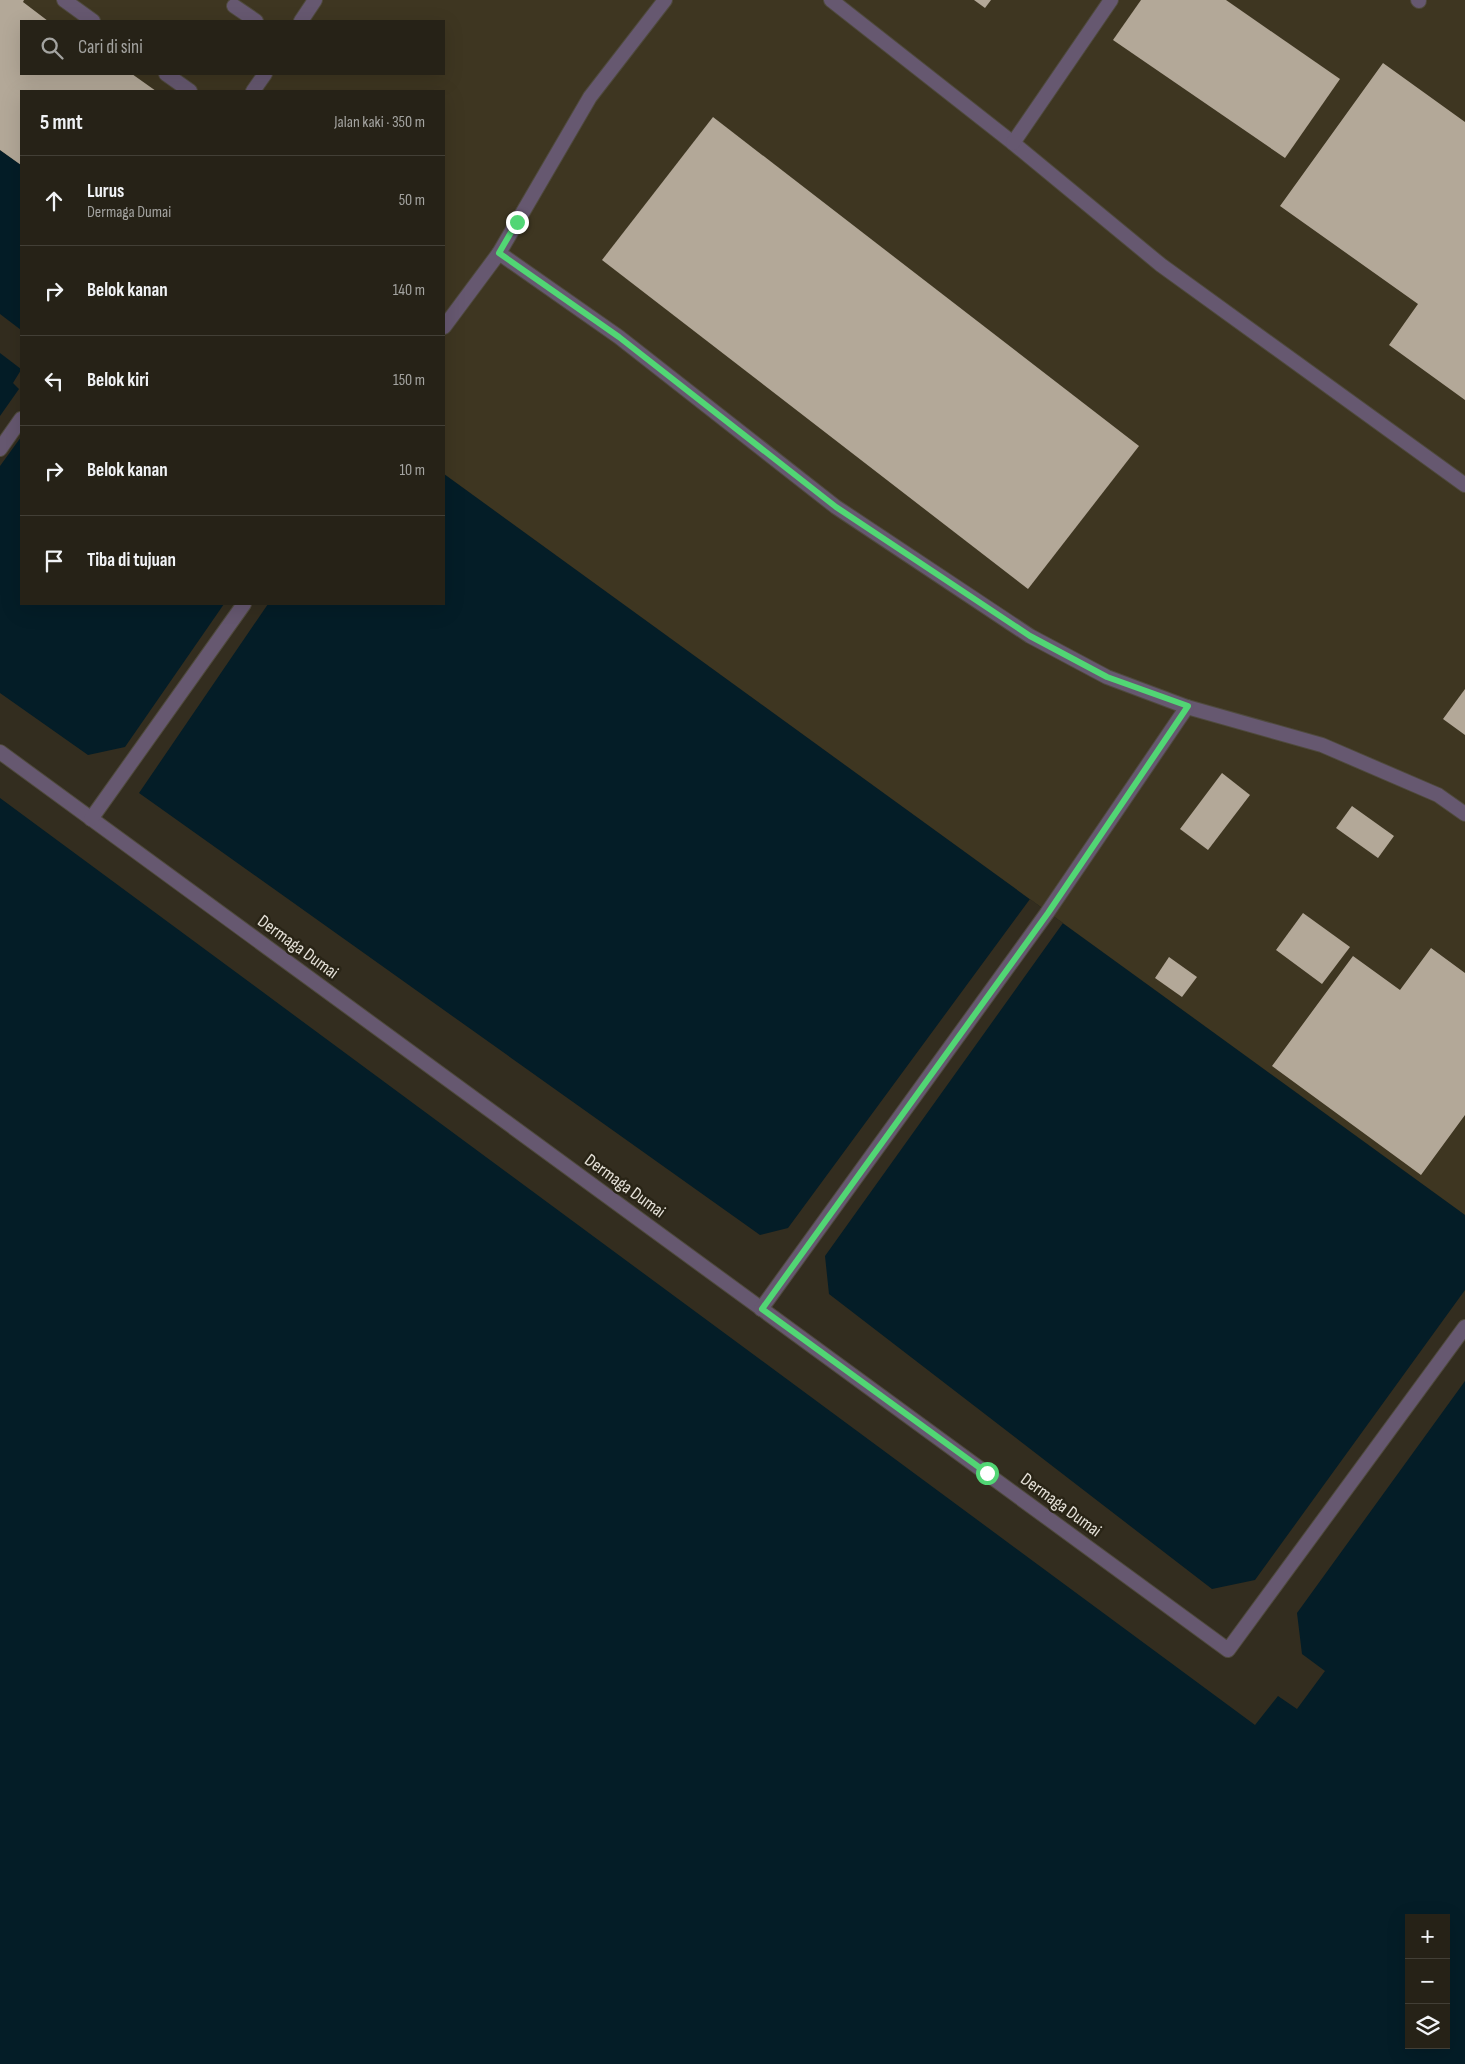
<!DOCTYPE html>
<html lang="id">
<head>
<meta charset="utf-8">
<style>
  :root { --surface:#262217; --page:#322f24; --text:#f1f3f6; --muted:#a4a4a1; --line:#423f36 }
  body { margin:0; font-family:"Sofia Sans Condensed",sans-serif; background:var(--page); color:var(--text) }
  .controls { position:absolute; right:15px; bottom:15px; display:grid; overflow:hidden; border-radius:0px; box-shadow:0 5px 20px #0002 }
  .controls button { width:45px; height:45px; display:grid; place-items:center; padding:0; border:0; border-bottom:1px solid var(--line); background:var(--surface); color:var(--text); font:25px sans-serif }
  .stop { position:absolute; width:15px; height:15px; margin:-11px; border:4px solid #51d674; border-radius:50%; background:#fff }
  .stop.end { background:#51d674; border-color:#fff; box-shadow:0 1px 5px #0008 }
  .list { margin:0; padding:0; list-style:none }
  h2 { display:flex; justify-content:space-between; align-items:center; height:65px; margin:0; padding:0 20px; font-size:21px }
  h2 small { font-size:16px; font-weight:400; color:var(--muted) }
  .list li { display:grid; grid-template-columns:32px 1fr auto; gap:15px; align-items:center; box-sizing:border-box; height:90px; padding:0 20px; border-top:1px solid var(--line) }
  .list b { display:block; font-size:19px; white-space:nowrap }
  .list p { margin:0; font-size:16px; white-space:nowrap; color:var(--muted) }
  .list em { font-size:16px; font-style:normal; color:var(--muted) }
  .icon { flex:none; width:28px; height:28px; fill:none; stroke:currentColor; stroke-width:2; stroke-linecap:round; stroke-linejoin:round }
  .map { position:relative; flex:none; width:1465px; height:2064px; overflow:hidden }
  .search { position:absolute; background:var(--surface); box-shadow:0 5px 20px #0002; left:20px; top:20px; width:425px; height:55px; display:flex; align-items:center; gap:12px; box-sizing:border-box; padding:0 18px; border-radius:0px; color:var(--muted); font-size:19px }
  .panel { position:absolute; background:var(--surface); box-shadow:0 5px 20px #0002; left:20px; top:90px; width:425px; height:515px; border-radius:0px }
  .map>svg:first-child { display:block }
  .built { fill:#3e3621; fill-rule:evenodd }
  .water { fill:#041d27; fill-rule:evenodd }
  .pier { fill:#332d1f }
  .building { fill:#b3a898 }
  .lines { fill:none; stroke-linecap:round; stroke-linejoin:round }
  .service-casing { stroke:#4f4a3d; stroke-width:16 }
  .service { stroke:#665870; stroke-width:14 }
  .route { stroke:#51d674; stroke-width:6 }
  .labels { text-anchor:middle; dominant-baseline:central; stroke-width:5; stroke-linejoin:round; paint-order:stroke }
  .street-label { font-size:18px; fill:#e5e1d8; stroke:#292416 }
</style>
</head>
<body>
<div class="map">
<svg width="1465" height="2064" viewBox="0 0 1465 2064">
  <rect width="100%" height="100%" fill="#332d1f"/>
  <path class="built" d="M0 0H1465V1215L444 474V91H21V165L0 150ZM21 21H444V74H21Z"/>
  <path class="water" d="M0 150 21 165V604H444V474L1465 1215V2064H0ZM1409 1918H1446V2045H1409Z"/>
  <g class="pier">
    <polygon points="0,314 21,330 21,369 0,353"/>
    <polygon points="21,370 21,437 0,466 0,416 19,389 13,383"/>
    <polygon points="224,604 268,604 139,793 760,1235 788,1228 1030,899 1063,923 825,1256 829,1294 1212,1589 1255,1580 1465,1290 1465,1381 1297,1613 1302,1654 1325,1671 1297,1709 1278,1696 1255,1725 0,798 0,693 88,755 125,747"/>
  </g>
  <g class="building">
    <polygon points="0,0 24,0 23,2 48,21 21,21 21,74 132,74 156,91 21,91 21,165 0,150"/>
    <polygon points="974,0 991,0 985,8"/>
    <polygon points="1141,0 1226,0 1340,79 1285,158 1113,40"/>
    <polygon points="1383,63 1465,122 1465,400 1389,345 1418,304 1280,206"/>
    <polygon points="713,117 1139,446 1028,589 602,260"/>
    <polygon points="1465,689 1465,735 1443,719"/>
    <polygon points="1222,773 1250,795 1208,850 1180,829"/>
    <polygon points="1352,806 1394,836 1378,858 1336,828"/>
    <polygon points="1303,913 1350,947 1322,984 1276,950"/>
    <polygon points="1431,948 1465,973 1465,1115 1421,1175 1272,1066 1353,956 1400,990"/>
    <polygon points="1169,957 1197,977 1182,997 1155,978"/>
  </g>
  <g class="lines">
    <defs>
      <g id="service">
        <polyline points="64,0 93,21"/>
        <polyline points="665,0 590,97 499,253 619,337 836,507 1030,636 1107,677 1187,707 1322,745 1438,795 1465,814"/>
        <polyline points="831,0 1013,143 1161,265 1465,485"/>
        <polyline points="1418,0 1419,1"/>
        <polyline points="234,6 256,21"/>
        <polyline points="301,21 315,0"/>
        <polyline points="166,74 190,91"/>
        <polyline points="253,91 265,74"/>
        <polyline points="1013,143 1111,0"/>
        <polyline points="444,327 499,253"/>
        <polyline points="0,449 21,419"/>
        <polyline points="0,752 1228,1650 1465,1327"/>
        <polyline points="91,819 244,604"/>
        <polyline points="761,1309 1047,913 1187,707"/>
      </g>
    </defs>
    <use href="#service" class="service-casing"/>
    <use href="#service" class="service"/>
  </g>
  <g class="lines">
    <polyline class="route" points="517,222 499,253 619,337 836,507 1030,636 1107,677 1188,706 1048,913 762,1309 987,1473"/>
  </g>
  <g class="labels">
    <g class="street-label">
      <text transform="translate(298 947) rotate(36)">Dermaga Dumai</text>
      <text transform="translate(625 1186) rotate(36)">Dermaga Dumai</text>
      <text transform="translate(1061 1505) rotate(36)">Dermaga Dumai</text>
    </g>
  </g>
</svg>
<div class="controls">
<button>+</button>
<button>−</button>
<button><svg class="icon" aria-label="layers" viewBox="0 0 24 24"><path d="M12 4l9 5-9 5-9-5zM3 14l9 5 9-5"/></svg></button>
</div>
<div class="stop" style="left:987px;top:1473px"></div>
<div class="stop end" style="left:517px;top:222px"></div>
<div class="search"><svg class="icon" aria-label="search" viewBox="0 0 24 24"><circle cx="10" cy="10" r="6"/><path d="M15 15l6 6"/></svg>Cari di sini</div>
<section class="panel">
<h2>5 mnt<small>Jalan kaki · 350 m</small></h2>
<ul class="list">
<li><svg class="icon" aria-label="ahead" viewBox="0 0 24 24"><path d="M12 20V5M6 11l6-6 6 6"/></svg><div><b>Lurus</b><p>Dermaga Dumai</p></div><em>50 m</em></li>
<li><svg class="icon" aria-label="right" viewBox="0 0 24 24"><path d="M7 20v-9h11M14 6l5 5-5 5"/></svg><div><b>Belok kanan</b></div><em>140 m</em></li>
<li><svg class="icon" aria-label="left" viewBox="0 0 24 24"><path d="M17 20v-9H6M10 6l-5 5 5 5"/></svg><div><b>Belok kiri</b></div><em>150 m</em></li>
<li><svg class="icon" aria-label="right" viewBox="0 0 24 24"><path d="M7 20v-9h11M14 6l5 5-5 5"/></svg><div><b>Belok kanan</b></div><em>10 m</em></li>
<li><svg class="icon" aria-label="arrive" viewBox="0 0 24 24"><path d="M6 21V4h12l-3 4 3 4H6"/></svg><div><b>Tiba di tujuan</b></div></li>
</ul>
</section>
</div>
</body>
</html>
